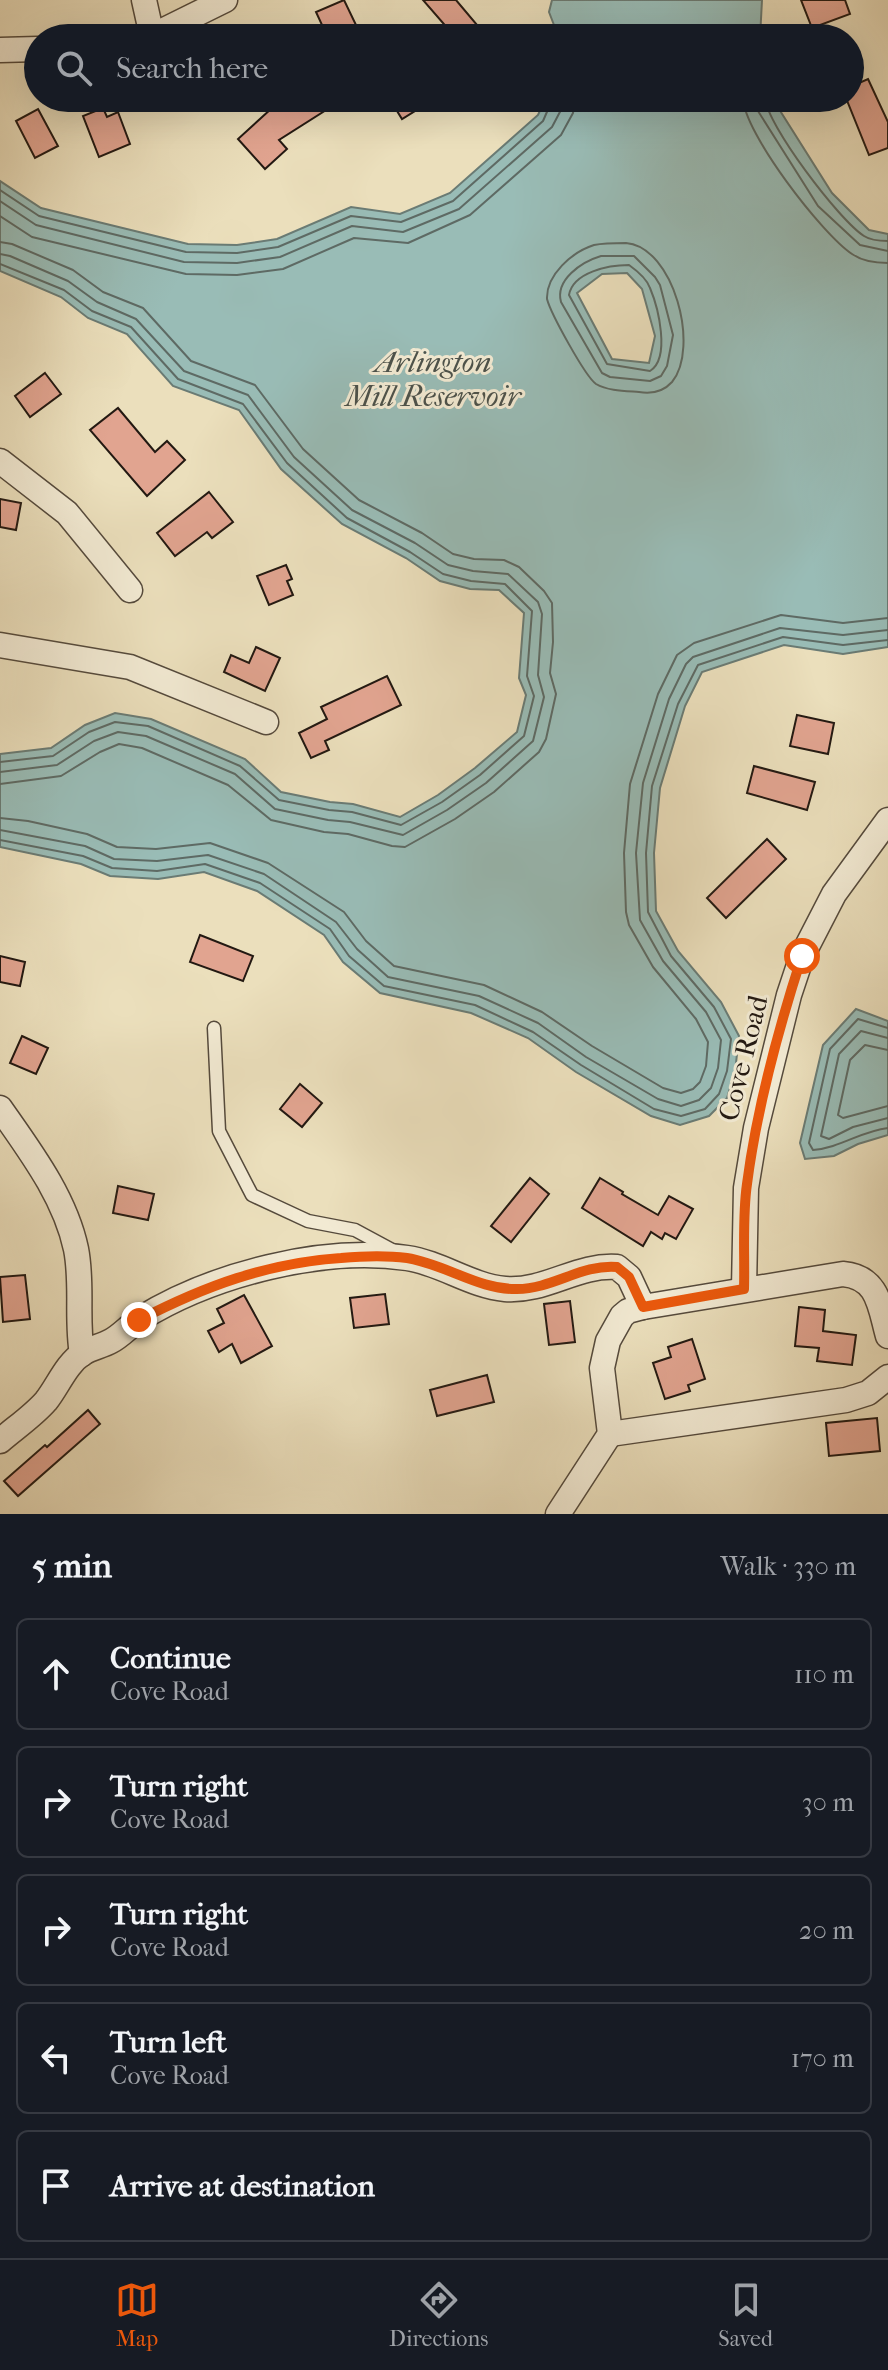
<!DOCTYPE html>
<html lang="en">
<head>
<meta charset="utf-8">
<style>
  :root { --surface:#171b24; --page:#20242c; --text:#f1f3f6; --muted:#9ea1a6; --line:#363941; --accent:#ea580c }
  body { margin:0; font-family:"IM FELL French Canon",serif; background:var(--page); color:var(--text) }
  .stop { position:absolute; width:24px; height:24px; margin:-18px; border:6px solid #ea580c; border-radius:50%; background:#fff }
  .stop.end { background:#ea580c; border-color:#fff; box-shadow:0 2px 8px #0008 }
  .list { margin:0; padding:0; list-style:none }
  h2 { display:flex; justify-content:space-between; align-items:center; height:104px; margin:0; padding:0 32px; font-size:34px }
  h2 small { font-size:26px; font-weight:400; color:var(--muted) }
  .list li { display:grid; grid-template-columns:52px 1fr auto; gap:24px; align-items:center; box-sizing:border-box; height:112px; margin:0 16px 16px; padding:0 16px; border:2px solid var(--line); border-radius:12px }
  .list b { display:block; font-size:30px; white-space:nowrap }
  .list p { margin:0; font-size:26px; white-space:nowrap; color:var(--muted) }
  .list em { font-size:26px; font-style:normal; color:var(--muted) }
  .icon { flex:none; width:44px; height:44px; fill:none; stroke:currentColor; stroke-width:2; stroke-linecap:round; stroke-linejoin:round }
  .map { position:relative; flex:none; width:888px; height:1514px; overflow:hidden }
  .search { position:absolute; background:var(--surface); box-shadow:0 8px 32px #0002; left:24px; right:24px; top:24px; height:88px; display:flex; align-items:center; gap:20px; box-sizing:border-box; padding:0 28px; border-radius:44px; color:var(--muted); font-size:30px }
  .sheet { height:744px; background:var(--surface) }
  nav { display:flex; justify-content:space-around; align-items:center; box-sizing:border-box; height:112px; border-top:2px solid var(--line); background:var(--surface); font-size:22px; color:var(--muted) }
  nav a { display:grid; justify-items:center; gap:4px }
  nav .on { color:var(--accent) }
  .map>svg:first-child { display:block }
  .water { fill:#99bcb6; stroke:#6a7b74; stroke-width:2; fill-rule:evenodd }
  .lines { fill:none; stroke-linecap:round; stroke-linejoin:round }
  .shore { stroke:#5e6a64; stroke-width:2 }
  .building { fill:#e1a490; stroke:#231912; stroke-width:2 }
  .service-casing { stroke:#554a3c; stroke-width:15 }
  .minor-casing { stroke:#554a3c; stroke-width:27 }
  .service { stroke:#f2ead3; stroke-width:12 }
  .minor { stroke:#f2ead3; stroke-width:24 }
  .route { stroke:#ea580c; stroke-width:10 }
  .labels { text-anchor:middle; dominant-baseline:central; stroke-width:6; stroke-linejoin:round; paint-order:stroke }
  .street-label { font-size:28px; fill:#231912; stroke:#f2ead3 }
  .water-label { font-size:30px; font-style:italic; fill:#4c524b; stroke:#f2ead3 }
</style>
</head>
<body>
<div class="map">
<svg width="888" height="1514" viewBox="0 0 888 1514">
  <rect width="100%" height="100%" fill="#ebdfbc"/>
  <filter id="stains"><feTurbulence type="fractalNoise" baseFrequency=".0025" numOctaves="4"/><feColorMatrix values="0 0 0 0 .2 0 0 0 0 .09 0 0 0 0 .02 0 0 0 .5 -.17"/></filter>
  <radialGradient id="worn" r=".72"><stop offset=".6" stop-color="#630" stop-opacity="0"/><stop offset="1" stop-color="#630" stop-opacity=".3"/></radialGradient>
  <g class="water">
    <polygon points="552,0 762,0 760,38 559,38 549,12"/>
    <path d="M546 98H772L832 193 869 230 888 234V647L843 654 784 645 702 672 685 706 660 788 654 853 656 911 678 951 721 1002 739 1036 735 1072 727 1098 709 1116 680 1125 651 1116 576 1072 528 1038 471 1013 380 993 343 962 324 935 257 891 204 872 158 879 110 876 81 864 0 847V754L51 748 85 725 115 713 151 719 245 759 281 792 330 802 353 804 400 817 438 795 475 768 517 732 526 695 519 678 524 613 499 590 470 589 440 581 406 558 342 524 281 469 239 410 173 386 127 334 88 318 61 297 0 271V181L41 208 188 244 237 245 277 239 351 207 400 214 450 193 538 115ZM627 273 642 289 655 336 649 363 612 359 577 293 602 274Z"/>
    <polygon points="856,1009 888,1021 888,1135 858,1144 834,1156 805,1159 800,1143 823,1045"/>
  </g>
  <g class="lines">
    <g class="shore">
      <path d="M743 98C744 133 822 234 852 254 862 261 877 263 888 263"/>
      <polyline points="755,98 758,111 818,206 860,245 888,251"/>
      <path d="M765 98C767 125 839 220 864 236 870 240 881 241 888 241"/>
      <polyline points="0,190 39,216 186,252 237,253 278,247 351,216 401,222 453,201 543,121 553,98"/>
      <polyline points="0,201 36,225 184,262 237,263 280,257 352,226 403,232 459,209 552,127 562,108 563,98"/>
      <polyline points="0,216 32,237 186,274 237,275 283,269 354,238 408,243 470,215 561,135 573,113 575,98"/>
      <polyline points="0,242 12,244 73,270 103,292 143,308 191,361 255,385 303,449 359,500 422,533 453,554 474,559 504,560 519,567 544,591 552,603 553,642 550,673 556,694 546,739 539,752 494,792 455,819 405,847 392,846 348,834 324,832 271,820 228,785 142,748 119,744 100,752 61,776 0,784"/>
      <path d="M626 243C674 247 700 348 672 382 663 392 651 394 639 392 625 391 608 391 596 384 585 376 551 314 547 299 546 275 572 252 594 245 604 243 616 243 626 243Z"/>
      <polyline points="0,254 10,256 68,281 97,302 136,319 184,371 248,395 294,457 352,510 415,543 448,565 473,571 508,574 538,602 542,614 538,675 544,697 533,741 486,783 447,810 403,835 350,822 328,820 275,809 235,774 146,736 118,732 94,741 57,765 0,772"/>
      <path d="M601 256H634L655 277 660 285 673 335 667 366 661 376 650 381 610 377 602 373 561 302C555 280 581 262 601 256Z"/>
      <polyline points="0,264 64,290 92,311 131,327 178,379 243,404 287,463 347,518 410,552 443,574 471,581 505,584 532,611 527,676 534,696 524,736 480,775 442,802 401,825 352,812 329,810 279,800 240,766 148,726 115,722 89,732 53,756 0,762"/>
      <path d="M629 265C636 270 647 279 650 288 658 307 671 358 650 371L607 364 569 295C573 272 609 265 629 265Z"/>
      <polyline points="0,818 28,821 87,834 117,847 156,849 210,843 268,863 344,912 366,941 394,966 484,985 542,1012 592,1046 663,1088 681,1093 693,1089 700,1082 706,1066 708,1042 696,1019 653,967 629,925 626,912 624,853 630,784 658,694 677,655 694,643 781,615 843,623 888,618"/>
      <polyline points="0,830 85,846 114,859 157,861 208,855 264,874 336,922 357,949 388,977 479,996 538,1023 586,1057 658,1099 681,1106 699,1100 711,1088 718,1068 721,1040 706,1012 663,961 640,920 636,853 643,783 669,699 686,664 693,657 780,628 843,635 888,630"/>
      <polyline points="0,840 83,856 112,868 157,871 205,864 260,883 330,929 349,956 384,986 475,1005 533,1032 581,1065 654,1109 681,1116 705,1109 719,1094 727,1071 731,1039 714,1007 671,956 648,912 646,853 652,786 678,704 698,665 783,637 843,645 888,640"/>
      <path d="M888 1028 858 1019 830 1049 809 1143 813 1150C840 1148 861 1131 888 1128"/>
      <polyline points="888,1038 861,1031 839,1054 821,1136 829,1139 853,1127 888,1118"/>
      <polyline points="888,1050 865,1045 850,1060 838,1115 843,1118 888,1106"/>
    </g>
  </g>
  <g class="building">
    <polygon points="344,0 356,25 328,38 316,12"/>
    <polygon points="423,0 456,0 488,38 456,38"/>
    <polygon points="801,0 845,0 850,14 812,28"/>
    <polygon points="868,79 888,122 888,148 869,155 846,98 850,98 850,87"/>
    <polygon points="283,98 345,98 279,140 287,149 265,169 238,139"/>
    <polygon points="389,98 436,98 402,119"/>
    <polygon points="103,108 107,117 118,112 130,144 99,157 83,116"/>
    <polygon points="38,109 58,146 35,158 16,121"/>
    <polygon points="45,373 61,394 30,417 15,396"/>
    <polygon points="118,408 155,452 167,441 185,460 147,496 90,430"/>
    <polygon points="209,492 233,522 212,538 207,532 175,556 157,533"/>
    <polygon points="0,499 21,503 16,530 0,527"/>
    <polygon points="286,565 292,579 287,581 293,595 269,605 257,576"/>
    <polygon points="256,647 280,658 265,691 224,672 231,655 249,663"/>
    <polygon points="387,676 401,705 325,741 329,750 311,758 299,733 327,719 321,707"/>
    <polygon points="797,715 834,723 828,754 790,746"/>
    <polygon points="754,766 815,782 807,810 747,793"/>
    <polygon points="767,839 786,859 726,918 707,898"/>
    <polygon points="200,935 253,956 243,981 190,962"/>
    <polygon points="0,956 25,962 20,986 0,982"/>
    <polygon points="22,1036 48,1048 36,1074 10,1063"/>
    <polygon points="300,1084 322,1103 302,1127 280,1109"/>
    <polygon points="530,1178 549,1194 511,1242 491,1226"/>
    <polygon points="600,1178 623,1192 622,1194 658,1215 669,1196 693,1209 676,1239 665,1233 662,1239 651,1232 643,1246 582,1208"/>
    <polygon points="118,1186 154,1194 148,1220 113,1213"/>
    <polygon points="25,1275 30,1319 3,1322 0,1277"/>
    <polygon points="385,1294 389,1324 354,1328 350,1298"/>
    <polygon points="244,1295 272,1346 241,1363 232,1344 219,1352 208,1331 224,1323 217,1309"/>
    <polygon points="570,1301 575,1342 549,1345 544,1304"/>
    <polygon points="799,1307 825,1310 823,1331 856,1335 852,1365 817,1361 819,1348 795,1346"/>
    <polygon points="692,1339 705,1379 688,1385 690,1391 665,1399 653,1363 671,1357 668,1347"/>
    <polygon points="487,1375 494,1402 437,1416 430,1390"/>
    <polygon points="88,1410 100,1424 18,1496 4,1481 45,1445 47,1447"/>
    <polygon points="877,1418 880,1451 829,1456 826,1423"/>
  </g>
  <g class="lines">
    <defs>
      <polyline id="service" points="214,1028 219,1131 252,1195 308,1221 355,1230 394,1251"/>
      <g id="minor">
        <polyline points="144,0 152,36"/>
        <polyline points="141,38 152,36 225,0"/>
        <polyline points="0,50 38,49"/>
        <polyline points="0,461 67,513 130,590"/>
        <polyline points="0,645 130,667 266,722"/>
        <path d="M0 1108C30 1151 65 1197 76 1249 83 1284 76 1319 82 1354"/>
        <polyline points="744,1289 746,1188 756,1128 789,995 802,956 834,894 888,820"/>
        <polyline points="610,1434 846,1400 868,1393 888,1377"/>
        <path d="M0 1441C15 1428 33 1416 46 1401 58 1386 66 1364 83 1353 91 1348 102 1346 111 1341 121 1336 129 1326 140 1319 213 1274 322 1246 407 1258 441 1263 471 1286 505 1289 546 1292 577 1264 617 1267L629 1277 643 1307 843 1274C879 1277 880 1308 888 1336"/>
        <polyline points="558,1514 610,1434 602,1368 608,1341 622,1316 628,1311 643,1307"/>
      </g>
    </defs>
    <use href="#service" class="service-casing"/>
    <use href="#minor" class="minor-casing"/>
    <use href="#service" class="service"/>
    <use href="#minor" class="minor"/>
  </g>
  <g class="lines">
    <path class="route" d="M139 1320C205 1286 267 1263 341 1258 362 1256 385 1255 407 1258 445 1264 479 1290 517 1289 553 1289 581 1264 617 1267L629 1277 643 1307 744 1289C745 1255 742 1218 747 1184 757 1107 778 1030 802 956"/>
  </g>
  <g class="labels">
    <g class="street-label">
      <text transform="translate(743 1058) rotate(-76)">Cove Road</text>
    </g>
    <g class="water-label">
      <text x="433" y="362">Arlington<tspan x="433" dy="34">Mill Reservoir</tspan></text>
    </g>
  </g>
  <rect width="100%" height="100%" filter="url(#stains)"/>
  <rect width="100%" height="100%" fill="url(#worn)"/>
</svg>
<div class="stop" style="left:802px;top:956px"></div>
<div class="stop end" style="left:139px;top:1320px"></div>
<div class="search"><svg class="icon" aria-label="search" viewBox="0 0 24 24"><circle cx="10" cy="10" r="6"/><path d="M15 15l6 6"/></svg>Search here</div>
</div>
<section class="sheet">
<h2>5 min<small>Walk · 330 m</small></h2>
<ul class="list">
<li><svg class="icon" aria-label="ahead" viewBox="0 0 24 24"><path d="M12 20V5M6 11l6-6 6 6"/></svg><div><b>Continue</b><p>Cove Road</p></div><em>110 m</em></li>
<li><svg class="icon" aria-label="right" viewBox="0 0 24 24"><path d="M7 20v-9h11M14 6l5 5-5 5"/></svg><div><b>Turn right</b><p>Cove Road</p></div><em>30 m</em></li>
<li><svg class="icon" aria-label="right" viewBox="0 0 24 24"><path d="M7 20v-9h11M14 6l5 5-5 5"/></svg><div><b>Turn right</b><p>Cove Road</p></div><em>20 m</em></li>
<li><svg class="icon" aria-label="left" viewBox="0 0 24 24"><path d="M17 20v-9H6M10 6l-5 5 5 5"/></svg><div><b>Turn left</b><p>Cove Road</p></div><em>170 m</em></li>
<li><svg class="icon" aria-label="arrive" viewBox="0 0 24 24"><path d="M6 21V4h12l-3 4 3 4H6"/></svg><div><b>Arrive at destination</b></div></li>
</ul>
</section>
<nav>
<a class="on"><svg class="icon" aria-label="map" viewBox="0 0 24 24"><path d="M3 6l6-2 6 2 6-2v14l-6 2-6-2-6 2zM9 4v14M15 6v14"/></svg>Map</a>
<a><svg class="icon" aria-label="directions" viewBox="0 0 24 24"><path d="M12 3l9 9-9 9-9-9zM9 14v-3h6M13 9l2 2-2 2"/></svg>Directions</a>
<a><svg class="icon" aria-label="saved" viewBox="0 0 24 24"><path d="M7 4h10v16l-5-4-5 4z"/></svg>Saved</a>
</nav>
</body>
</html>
